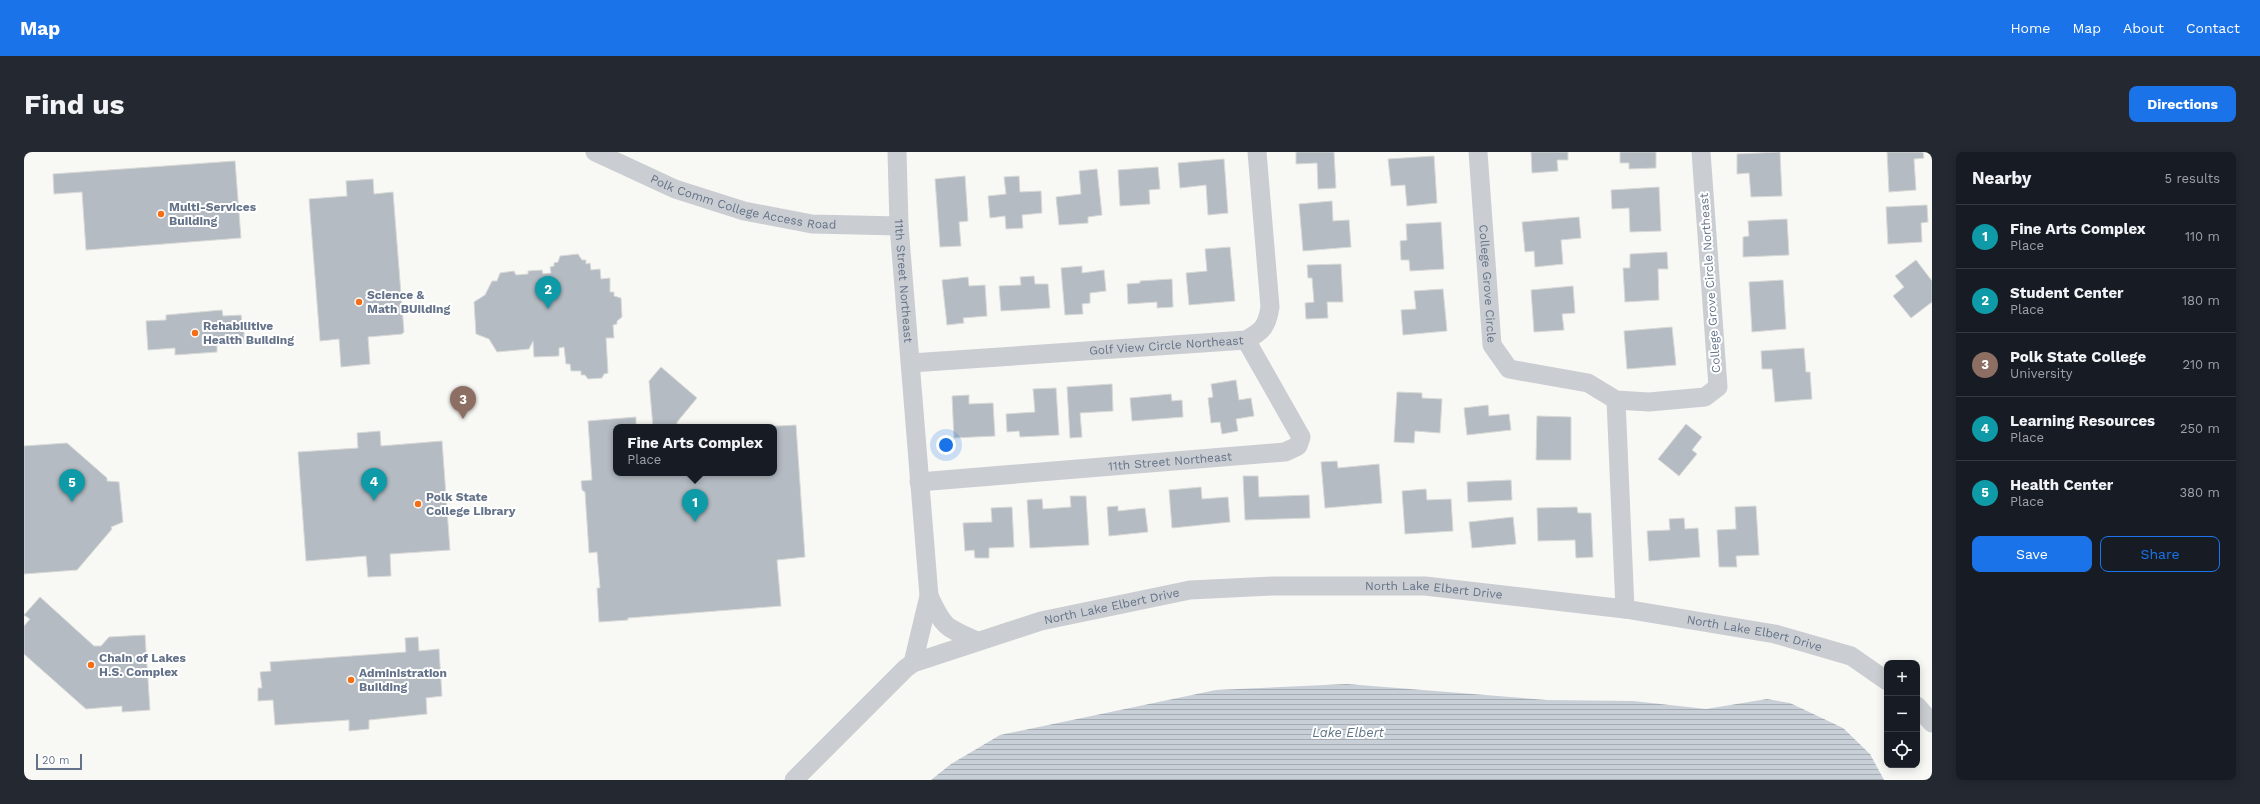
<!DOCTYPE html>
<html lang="en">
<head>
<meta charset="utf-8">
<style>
  :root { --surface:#171b24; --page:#242831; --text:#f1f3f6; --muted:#9ea1a6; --line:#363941; --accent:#1a73e8 }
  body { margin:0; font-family:"Work Sans",sans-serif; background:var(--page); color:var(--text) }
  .controls { position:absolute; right:12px; bottom:12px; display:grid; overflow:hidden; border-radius:8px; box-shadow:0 2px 10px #0003 }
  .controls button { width:36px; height:36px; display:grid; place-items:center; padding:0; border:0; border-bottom:1px solid var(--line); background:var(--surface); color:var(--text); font:20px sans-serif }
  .scale { position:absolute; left:12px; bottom:10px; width:46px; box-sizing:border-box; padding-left:4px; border:2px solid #647389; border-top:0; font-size:11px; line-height:14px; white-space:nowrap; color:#647389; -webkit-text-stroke:3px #fff; paint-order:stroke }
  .you { position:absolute; left:922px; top:293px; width:14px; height:14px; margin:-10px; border:3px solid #fff; border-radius:50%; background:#1a73e8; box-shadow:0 0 0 6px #1a73e833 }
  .badge { display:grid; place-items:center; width:26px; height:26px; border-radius:50%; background:var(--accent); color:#fff; font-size:13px; font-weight:700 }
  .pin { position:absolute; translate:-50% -33px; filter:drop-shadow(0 1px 2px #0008) }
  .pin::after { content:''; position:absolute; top:21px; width:14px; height:12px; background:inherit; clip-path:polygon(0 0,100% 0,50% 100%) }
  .popup { position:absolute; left:589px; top:272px; width:164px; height:52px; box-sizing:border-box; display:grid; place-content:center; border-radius:8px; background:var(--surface); filter:drop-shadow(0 1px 3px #0005); font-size:13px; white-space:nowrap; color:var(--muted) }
  .popup b { font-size:15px; color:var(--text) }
  .popup::after { content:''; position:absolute; left:50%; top:100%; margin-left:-8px; border:8px solid transparent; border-top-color:var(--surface) }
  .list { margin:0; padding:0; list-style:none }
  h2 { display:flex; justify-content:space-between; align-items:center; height:52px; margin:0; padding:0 16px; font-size:17px }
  h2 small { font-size:13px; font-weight:400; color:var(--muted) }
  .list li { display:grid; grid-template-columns:26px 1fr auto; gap:12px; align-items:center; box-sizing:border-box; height:64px; padding:0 16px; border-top:1px solid var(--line) }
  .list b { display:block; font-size:15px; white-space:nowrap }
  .list p { margin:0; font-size:13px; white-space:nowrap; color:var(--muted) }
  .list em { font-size:13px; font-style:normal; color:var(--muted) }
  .actions { display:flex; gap:8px; padding:12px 16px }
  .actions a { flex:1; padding:9px 0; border:1px solid var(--accent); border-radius:8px; text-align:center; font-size:14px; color:var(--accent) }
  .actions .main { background:var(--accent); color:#fff }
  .icon { flex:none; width:22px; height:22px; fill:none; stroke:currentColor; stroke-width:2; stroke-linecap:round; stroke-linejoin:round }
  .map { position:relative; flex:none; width:1908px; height:628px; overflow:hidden; border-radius:8px }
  header { display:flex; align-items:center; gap:24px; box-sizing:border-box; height:56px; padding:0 20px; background:var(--accent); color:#fff }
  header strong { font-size:19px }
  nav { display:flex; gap:22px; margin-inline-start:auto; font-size:14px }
  .intro { display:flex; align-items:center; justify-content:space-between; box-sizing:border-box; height:96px; padding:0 24px }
  h1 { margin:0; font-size:28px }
  .button { padding:10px 18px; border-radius:8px; background:var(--accent); color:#fff; font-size:14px; font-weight:700 }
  main { display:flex; gap:24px; padding:0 24px }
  aside { flex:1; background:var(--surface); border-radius:8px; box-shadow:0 2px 10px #0003 }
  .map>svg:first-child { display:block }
  .water { fill:url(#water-rules) }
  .building { fill:#b4bbc2; stroke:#d9dad7 }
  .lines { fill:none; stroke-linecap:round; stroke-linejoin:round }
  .minor { stroke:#cacdd1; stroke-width:19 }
  .poi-dot { fill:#f56f18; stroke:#fff; stroke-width:1.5 }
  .labels { text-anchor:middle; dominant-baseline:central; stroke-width:4; stroke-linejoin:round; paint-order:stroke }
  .street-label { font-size:12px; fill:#647389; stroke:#fff }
  .poi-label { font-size:12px; font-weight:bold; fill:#647389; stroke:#fff; text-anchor:start }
  .water-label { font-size:13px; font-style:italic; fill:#5f7585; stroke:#fff }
</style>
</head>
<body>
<header>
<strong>Map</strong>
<nav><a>Home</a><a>Map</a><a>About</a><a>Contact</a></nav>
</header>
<div class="intro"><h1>Find us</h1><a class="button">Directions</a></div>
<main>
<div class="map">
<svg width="1908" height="628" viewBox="0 0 1908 628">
  <defs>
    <pattern id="water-rules" width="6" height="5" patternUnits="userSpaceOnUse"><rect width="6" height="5" fill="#c8cfd6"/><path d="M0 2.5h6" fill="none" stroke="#a6acb3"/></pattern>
  </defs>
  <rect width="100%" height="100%" fill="#f8f8f5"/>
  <polygon class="water" points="1323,532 1523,548 1609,549 1682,557 1743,547 1766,551 1819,576 1846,602 1860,628 907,628 927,612 976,583 1192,538"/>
  <g class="building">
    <polygon points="1272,0 1310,0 1312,36 1294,37 1293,11 1272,12"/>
    <polygon points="1507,0 1544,0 1544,8 1533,8 1534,19 1508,21"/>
    <polygon points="1596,0 1632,0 1632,16 1605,17 1605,11 1596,11"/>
    <polygon points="1756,0 1758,44 1727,45 1725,21 1713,22 1713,2"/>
    <polygon points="1863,0 1899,0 1900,6 1890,7 1892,38 1865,40"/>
    <polygon points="1410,4 1413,51 1383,54 1381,33 1367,34 1364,7"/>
    <polygon points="1200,7 1204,61 1184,63 1182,33 1156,36 1154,11"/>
    <polygon points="211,9 217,86 62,98 58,40 30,42 29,22"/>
    <polygon points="1134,15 1136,37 1125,38 1126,52 1096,54 1094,18"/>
    <polygon points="1073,17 1078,63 1064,65 1064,71 1035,73 1032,45 1057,42 1055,19"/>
    <polygon points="941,24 944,69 935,70 937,94 916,95 911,27"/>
    <polygon points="995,24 996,40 1017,39 1018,61 998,63 999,76 982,77 981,64 966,66 964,44 982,42 980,25"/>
    <polygon points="349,27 350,42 369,40 380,180 378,182 344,185 346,212 317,215 315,187 296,189 285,47 323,44 322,29"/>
    <polygon points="1635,35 1637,79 1606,80 1605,56 1588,57 1587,38"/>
    <polygon points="1308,49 1309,69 1325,68 1327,95 1279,99 1275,52"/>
    <polygon points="1903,53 1904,70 1897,71 1898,90 1864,92 1862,55"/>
    <polygon points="1555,65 1557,86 1537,88 1539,112 1511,115 1510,99 1501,100 1498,70"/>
    <polygon points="1763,67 1765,103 1719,105 1719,85 1725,84 1724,69"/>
    <polygon points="1417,70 1420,117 1386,119 1385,108 1377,108 1376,89 1383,88 1382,72"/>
    <polygon points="1206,95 1211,149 1165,153 1162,121 1183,119 1181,97"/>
    <polygon points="1643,100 1644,117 1634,117 1635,148 1601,150 1599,116 1606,116 1606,102"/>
    <polygon points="554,102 558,108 562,108 562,112 566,111 567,118 576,117 577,127 586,126 586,140 590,140 590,144 597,146 598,165 593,169 593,172 589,173 590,186 582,186 584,221 580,222 578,226 564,227 561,223 557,223 557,219 547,219 546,212 542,212 540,195 535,196 535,204 510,205 509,189 505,197 473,200 465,187 452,182 450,150 461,143 468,129 473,129 476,121 490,119 492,123 504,122 504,119 518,118 519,122 527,121 526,115 530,114 530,111 534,110 536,104"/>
    <polygon points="1892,108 1908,129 1908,150 1887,166 1869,144 1880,135 1871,124"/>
    <polygon points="1317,112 1319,150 1303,150 1304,166 1282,167 1281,151 1290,150 1288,126 1284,126 1283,113"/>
    <polygon points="1058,114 1058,121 1080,118 1082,139 1066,141 1066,151 1058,152 1059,162 1041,163 1037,116"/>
    <polygon points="1010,124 1011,132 1024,132 1026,156 977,159 975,134 997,133 996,125"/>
    <polygon points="944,125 945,134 961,133 963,164 939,166 940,171 923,173 918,128"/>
    <polygon points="1148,127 1149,155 1133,156 1133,150 1104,152 1103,132 1116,131 1116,129"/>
    <polygon points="1759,128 1762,177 1728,180 1725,130"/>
    <polygon points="1549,134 1551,161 1538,162 1540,178 1510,180 1507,138"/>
    <polygon points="1419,137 1423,179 1379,183 1377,158 1392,157 1390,139"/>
    <polygon points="198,158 199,164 217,163 218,171 220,171 220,192 193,193 193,200 151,203 151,196 124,198 122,169 142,168 142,163"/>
    <polygon points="1648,175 1652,213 1603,217 1600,179"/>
    <polygon points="1780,196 1782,220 1786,220 1788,247 1751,250 1748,217 1738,217 1737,199"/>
    <polygon points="637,215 673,246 653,270 653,275 629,275 625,229"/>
    <polygon points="1212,228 1215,248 1227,246 1230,264 1212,267 1214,279 1198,282 1196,270 1187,271 1184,246 1189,245 1187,232"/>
    <polygon points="1088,232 1089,259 1056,261 1058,285 1046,286 1043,235"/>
    <polygon points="1032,236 1035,283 996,285 995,279 983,280 982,262 1011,260 1009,237"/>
    <polygon points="1373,240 1398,241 1398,246 1418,247 1416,281 1391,279 1390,291 1370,290"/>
    <polygon points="1147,242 1148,249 1158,248 1159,265 1108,269 1106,246"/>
    <polygon points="945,243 945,252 969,251 971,284 930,286 928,244"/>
    <polygon points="1464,253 1465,264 1485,262 1487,278 1443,283 1440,256"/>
    <polygon points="1513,264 1547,265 1547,308 1512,308"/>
    <polygon points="612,265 612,275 592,275 592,321 750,321 750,275 737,275 772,273 781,405 753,408 757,454 604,466 604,468 575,470 573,436 576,436 573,400 565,401 561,340 558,338 557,329 568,328 564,269"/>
    <polygon points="1662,272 1678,285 1668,298 1673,302 1655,324 1634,307"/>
    <polygon points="356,279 357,294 418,289 426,398 366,402 367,424 344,425 342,404 282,409 274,300 334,296 333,281"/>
    <polygon points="43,291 83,326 83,329 95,330 99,370 87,375 88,377 53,418 0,422 0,294"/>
    <polygon points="1313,309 1314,316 1355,312 1358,351 1301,356 1297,310"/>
    <polygon points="1219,324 1234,324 1235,345 1285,343 1286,366 1221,368"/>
    <polygon points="1487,328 1488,348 1444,350 1443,330"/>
    <polygon points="1177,335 1178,347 1204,345 1206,370 1148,376 1145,338"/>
    <polygon points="1402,337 1403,348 1427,347 1429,379 1381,382 1378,339"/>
    <polygon points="1046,344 1062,344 1065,393 1006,396 1003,348 1018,347 1019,357 1047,355"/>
    <polygon points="1094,354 1094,359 1121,356 1124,380 1085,384 1083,355"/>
    <polygon points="1732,354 1735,403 1712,404 1713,415 1695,415 1693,378 1712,377 1711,355"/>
    <polygon points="988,355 990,395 965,396 965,406 951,406 950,398 941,399 939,371 968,370 967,356"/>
    <polygon points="1553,355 1554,361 1567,361 1569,405 1552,406 1551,388 1514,389 1513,356"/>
    <polygon points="1489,365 1492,392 1448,396 1445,370"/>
    <polygon points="1660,366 1661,377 1674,376 1676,405 1625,409 1623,379 1646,378 1645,367"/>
    <polygon points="16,445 70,494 77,494 85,485 121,483 126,558 98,560 98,554 62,557 0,502 0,474 6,467 0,463"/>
    <polygon points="394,485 395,499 415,497 418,544 402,546 403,562 345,568 345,577 325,579 325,568 251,573 249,548 234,549 234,536 238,536 236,520 247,519 246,510 382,500 381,486"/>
  </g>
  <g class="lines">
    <g class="minor">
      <path id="s1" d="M571 0 651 37 720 59 788 72 875 74"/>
      <path id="s2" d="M873 0 875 74 905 444 889 511"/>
      <path id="s3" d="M1454 0 1468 193 1485 217 1564 231 1592 248 1625 250 1681 245 1694 235 1677 0"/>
      <path id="s4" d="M887 211 1222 188C1239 179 1243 174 1246 155L1233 0"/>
      <polyline points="1592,248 1601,457"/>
      <path id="s5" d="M895 330 1261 300 1274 294 1277 285 1222 188"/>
      <path d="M905 444C920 476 921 475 953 489"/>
      <polyline points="1893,554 1908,571"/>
      <path id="s6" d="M770 628 882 516 889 511 1017 469 1166 438 1250 434H1401L1601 457 1751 482 1827 504 1863 529"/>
    </g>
  </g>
  <g class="poi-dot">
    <circle cx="137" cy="62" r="4"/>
    <circle cx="335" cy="150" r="4"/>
    <circle cx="171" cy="181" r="4"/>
    <circle cx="394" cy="352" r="4"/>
    <circle cx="67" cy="513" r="4"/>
    <circle cx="327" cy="528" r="4"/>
  </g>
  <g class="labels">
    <g class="street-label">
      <text stroke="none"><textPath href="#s1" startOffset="158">Polk Comm College Access Road</textPath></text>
      <text stroke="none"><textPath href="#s2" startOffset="129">11th Street Northeast</textPath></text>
      <text transform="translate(1686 131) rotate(-94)">College Grove Circle Northeast</text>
      <text stroke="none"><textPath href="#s3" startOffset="132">College Grove Circle</textPath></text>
      <text stroke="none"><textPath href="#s4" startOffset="256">Golf View Circle Northeast</textPath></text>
      <text stroke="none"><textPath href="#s5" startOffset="252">11th Street Northeast</textPath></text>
      <text stroke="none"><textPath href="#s6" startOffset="698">North Lake Elbert Drive</textPath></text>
      <text stroke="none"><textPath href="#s6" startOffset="374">North Lake Elbert Drive</textPath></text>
      <text stroke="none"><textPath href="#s6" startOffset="1022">North Lake Elbert Drive</textPath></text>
    </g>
    <g class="poi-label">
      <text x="145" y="55">Multi-Services<tspan x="145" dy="14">Building</tspan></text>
      <text x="343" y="143">Science &amp;<tspan x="343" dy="14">Math BUilding</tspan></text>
      <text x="179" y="174">Rehabilitive<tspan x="179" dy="14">Health Building</tspan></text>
      <text x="402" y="345">Polk State<tspan x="402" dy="14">College Library</tspan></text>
      <text x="75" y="506">Chain of Lakes<tspan x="75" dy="14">H.S. Complex</tspan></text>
      <text x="335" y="521">Administration<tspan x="335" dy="14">Building</tspan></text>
    </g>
    <g class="water-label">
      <text x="1324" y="580">Lake Elbert</text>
    </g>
  </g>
</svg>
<div class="controls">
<button>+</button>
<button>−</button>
<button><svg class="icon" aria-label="locate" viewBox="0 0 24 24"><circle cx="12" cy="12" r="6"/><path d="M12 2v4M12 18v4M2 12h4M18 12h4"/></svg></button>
</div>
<div class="scale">20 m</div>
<div class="you"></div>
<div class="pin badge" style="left:671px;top:370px;background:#0f9aa8">1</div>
<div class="popup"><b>Fine Arts Complex</b>Place</div>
<div class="pin badge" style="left:524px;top:157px;background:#0f9aa8">2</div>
<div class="pin badge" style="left:439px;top:267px;background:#8d6e63">3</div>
<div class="pin badge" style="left:350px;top:349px;background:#0f9aa8">4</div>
<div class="pin badge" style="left:48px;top:350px;background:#0f9aa8">5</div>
</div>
<aside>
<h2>Nearby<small>5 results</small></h2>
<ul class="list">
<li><span class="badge" style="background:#0f9aa8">1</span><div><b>Fine Arts Complex</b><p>Place</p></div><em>110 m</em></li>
<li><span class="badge" style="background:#0f9aa8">2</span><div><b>Student Center</b><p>Place</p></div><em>180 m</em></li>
<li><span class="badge" style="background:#8d6e63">3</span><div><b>Polk State College</b><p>University</p></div><em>210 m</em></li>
<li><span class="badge" style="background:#0f9aa8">4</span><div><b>Learning Resources</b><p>Place</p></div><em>250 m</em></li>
<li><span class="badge" style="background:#0f9aa8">5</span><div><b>Health Center</b><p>Place</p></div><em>380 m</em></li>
</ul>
<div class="actions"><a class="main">Save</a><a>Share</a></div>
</aside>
</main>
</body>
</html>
